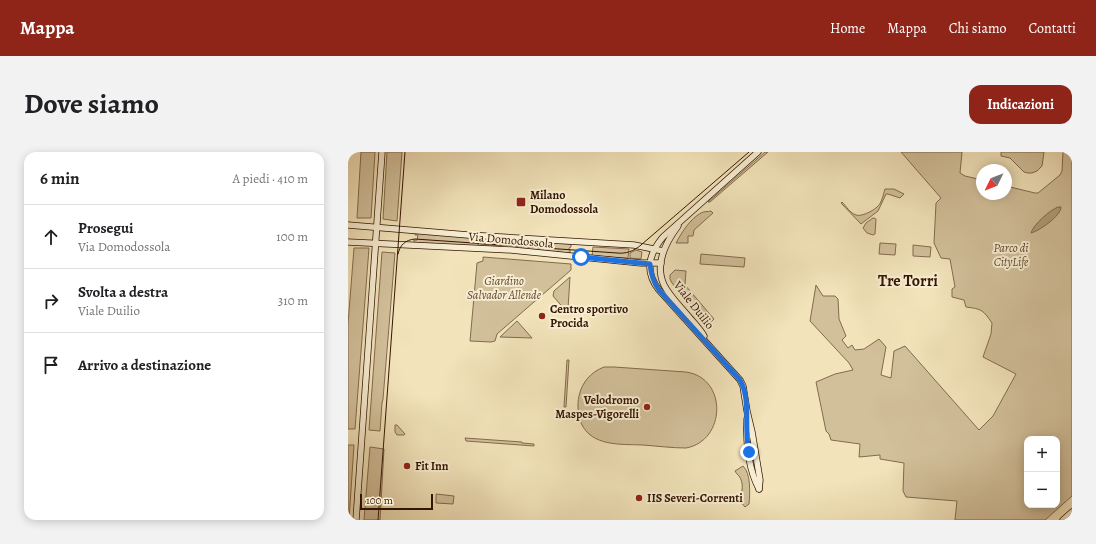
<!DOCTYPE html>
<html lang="it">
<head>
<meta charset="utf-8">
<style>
  :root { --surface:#fff; --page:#f2f2f2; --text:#202124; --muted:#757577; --line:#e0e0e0; --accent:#8f2418 }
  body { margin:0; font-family:Alegreya,serif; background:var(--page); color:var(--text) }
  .controls { position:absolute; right:12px; bottom:12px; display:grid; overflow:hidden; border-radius:8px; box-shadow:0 2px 10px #0003 }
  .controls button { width:36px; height:36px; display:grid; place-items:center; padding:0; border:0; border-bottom:1px solid var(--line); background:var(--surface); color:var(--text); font:20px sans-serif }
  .compass { position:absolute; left:628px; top:12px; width:36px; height:36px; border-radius:50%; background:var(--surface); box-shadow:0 2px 10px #0003; rotate:227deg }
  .scale { position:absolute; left:12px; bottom:10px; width:73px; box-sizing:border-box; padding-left:4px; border:2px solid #341501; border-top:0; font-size:11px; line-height:14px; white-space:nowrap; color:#341501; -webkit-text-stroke:3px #f7edd2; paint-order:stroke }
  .stop { position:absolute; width:12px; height:12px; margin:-9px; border:3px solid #1a73e8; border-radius:50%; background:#fff }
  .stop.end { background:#1a73e8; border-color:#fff; box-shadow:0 1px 4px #0008 }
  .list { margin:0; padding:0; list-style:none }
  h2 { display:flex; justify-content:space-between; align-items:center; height:52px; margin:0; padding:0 16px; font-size:17px }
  h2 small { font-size:13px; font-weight:400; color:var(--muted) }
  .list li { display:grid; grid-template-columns:26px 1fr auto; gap:12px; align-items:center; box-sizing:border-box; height:64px; padding:0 16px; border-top:1px solid var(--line) }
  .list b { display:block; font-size:15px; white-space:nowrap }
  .list p { margin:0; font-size:13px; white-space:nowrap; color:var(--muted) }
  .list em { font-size:13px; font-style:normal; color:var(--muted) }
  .icon { flex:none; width:22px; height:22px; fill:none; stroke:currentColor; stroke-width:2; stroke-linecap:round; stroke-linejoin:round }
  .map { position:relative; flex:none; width:724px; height:368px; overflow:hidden; border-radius:12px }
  header { display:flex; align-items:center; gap:24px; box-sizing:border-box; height:56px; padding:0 20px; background:var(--accent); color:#fff }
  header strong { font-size:19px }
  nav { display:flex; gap:22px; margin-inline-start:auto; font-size:14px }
  .intro { display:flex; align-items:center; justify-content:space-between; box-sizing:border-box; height:96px; padding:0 24px }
  h1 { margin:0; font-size:28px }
  .button { padding:10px 18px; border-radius:12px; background:var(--accent); color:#fff; font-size:14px; font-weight:700 }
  main { display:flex; gap:24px; padding:0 24px }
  aside { flex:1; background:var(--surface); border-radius:12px; box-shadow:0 2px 10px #0003 }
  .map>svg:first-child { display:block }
  .green { fill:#d2c09b; stroke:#836a4e; fill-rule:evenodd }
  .water { fill:#b19d7b; stroke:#7f674a }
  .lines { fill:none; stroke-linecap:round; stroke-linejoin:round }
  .secondary-casing { stroke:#341501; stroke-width:7 }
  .secondary { stroke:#f7edd2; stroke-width:5.5 }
  .tram { stroke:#341501; stroke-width:1 }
  .route { stroke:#1a73e8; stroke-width:5 }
  .poi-dot { fill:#8f2418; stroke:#f7edd2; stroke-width:1.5 }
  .labels { text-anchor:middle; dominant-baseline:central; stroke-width:4; stroke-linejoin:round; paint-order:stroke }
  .poi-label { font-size:12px; font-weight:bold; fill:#341501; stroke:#f7edd2; text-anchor:start }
  .street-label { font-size:12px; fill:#341501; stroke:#f7edd2 }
  .park-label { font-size:12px; font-style:italic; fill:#63482f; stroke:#f7edd2 }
  .district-label { font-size:16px; font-weight:bold; fill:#341501; stroke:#f7edd2 }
</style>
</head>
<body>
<header>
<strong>Mappa</strong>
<nav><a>Home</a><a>Mappa</a><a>Chi siamo</a><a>Contatti</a></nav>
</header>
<div class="intro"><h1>Dove siamo</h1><a class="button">Indicazioni</a></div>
<main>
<aside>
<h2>6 min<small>A piedi · 410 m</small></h2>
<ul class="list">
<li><svg class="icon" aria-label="ahead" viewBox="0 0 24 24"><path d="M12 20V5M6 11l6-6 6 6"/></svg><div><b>Prosegui</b><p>Via Domodossola</p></div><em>100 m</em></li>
<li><svg class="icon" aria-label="right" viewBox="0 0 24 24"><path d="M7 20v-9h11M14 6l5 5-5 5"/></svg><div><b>Svolta a destra</b><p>Viale Duilio</p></div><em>310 m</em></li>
<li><svg class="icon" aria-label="arrive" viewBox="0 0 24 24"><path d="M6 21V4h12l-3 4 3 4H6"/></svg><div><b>Arrivo a destinazione</b></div></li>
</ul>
</aside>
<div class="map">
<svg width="724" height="368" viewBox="0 0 724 368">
  <rect width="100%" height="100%" fill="#f2e3ba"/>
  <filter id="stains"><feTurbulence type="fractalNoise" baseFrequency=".005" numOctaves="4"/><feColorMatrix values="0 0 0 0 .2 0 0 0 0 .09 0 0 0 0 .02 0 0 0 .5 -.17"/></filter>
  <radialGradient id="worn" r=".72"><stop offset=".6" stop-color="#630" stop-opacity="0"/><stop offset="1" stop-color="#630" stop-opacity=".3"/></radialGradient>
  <g class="green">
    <polygon points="13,0 27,0 23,66 9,66"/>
    <polygon points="39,0 54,0 49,69 35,67"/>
    <polygon points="417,0 420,0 362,50 360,50"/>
    <path d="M553 0H614L612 21 617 24 634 28V42H658V34L687 41H690L712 23 714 19 715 0H724V344L697 368H607L609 349 558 345 555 339 556 311 532 307V303L511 305 512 292 483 288 481 282 478 279 468 230 487 222 505 218 501 211 462 169 468 133 475 144H487L490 147 491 167 498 184 494 188 500 196 504 193 507 198 516 197 531 187 538 195 533 223 543 226 546 199 557 194 631 278 645 264 668 222 635 205 643 182 644 171C635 158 634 157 618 155L616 148 604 145V137L607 135 602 107 593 106 586 91 588 51 593 46ZM679 287H709V353H679Z"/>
    <polygon points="653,0 696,0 694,14 689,19 684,21 680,21 676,20 662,6 653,4"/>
    <path d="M537 37H546L556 42 552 46 540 42H538L530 59 513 72 493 51 494 50C498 54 502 61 508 63 513 65 525 59 529 55 534 51 535 43 537 37Z"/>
    <path d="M363 59 365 61 346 78 345 84H340V91H328C334 80 342 67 353 61 356 59 360 60 363 59Z"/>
    <polygon points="525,66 526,66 528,67 527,82 525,83 519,81 515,76 518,71"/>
    <polygon points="67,81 130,86 130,88 155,90 154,94 130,92 130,95 66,91 66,88 69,88 70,83 67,83"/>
    <polygon points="174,88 223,92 223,95 221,96 221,98 222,98 222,101 173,97"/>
    <polygon points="532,91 548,92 547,103 531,102"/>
    <polygon points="565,93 583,95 582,105 565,104"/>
    <polygon points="245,95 281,97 280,106 244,104"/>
    <polygon points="6,96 21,96 7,277 0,277 0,172"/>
    <polygon points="288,98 294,100 293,107 282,106 282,101"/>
    <polygon points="34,100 47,101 35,247 34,251 32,279 21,278"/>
    <polygon points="353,102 397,106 396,115 352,112"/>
    <polygon points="135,105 223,112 223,118 149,182 147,189 143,190 122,189 129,111 135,109"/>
    <polygon points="327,118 338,119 337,133 366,167 361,172 363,177 362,178 359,173 324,131 322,127 322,123"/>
    <polygon points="222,125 220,157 218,159 205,144 206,139"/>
    <polygon points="169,169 184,186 152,185"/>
    <polygon points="219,208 221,208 218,255 216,255"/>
    <path d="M256 215H266L338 220C380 226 378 289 338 296 324 296 309 294 295 293 273 292 244 295 233 271 230 262 229 253 231 244 234 230 243 220 256 215Z"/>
    <polygon points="47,273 49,273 57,282 56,283 49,283 47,280"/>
    <polygon points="117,286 174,290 174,291 186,292 186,294 118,289"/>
    <polygon points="0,293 6,293 1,368 0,368"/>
    <polygon points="22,295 36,297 32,368 16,368"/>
    <path d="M395 314C403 321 402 342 401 352L397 355 390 347C395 341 396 331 391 324 390 323 388 321 387 319Z"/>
    <polygon points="88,342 106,344 105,352 88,351"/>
  </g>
  <path class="water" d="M710 55H713C713 64 691 79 683 81 685 73 702 58 710 55Z"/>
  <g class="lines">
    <defs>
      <g id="secondary">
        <path d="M410 0 315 85C301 102 296 119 311 138L392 228 395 234 399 259 404 280 412 328 411 337"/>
        <polyline points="0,73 120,83 286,93 315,99"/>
        <path d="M330 74C318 90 306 112 316 133 322 145 333 155 341 165 346 171 352 177 356 184"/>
        <polyline points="0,90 163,98 293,111 313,111"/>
        <path d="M399 267C398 290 400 316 411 337"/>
        <polyline points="8,368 34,0"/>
        <polyline points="715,368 724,360"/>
      </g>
    </defs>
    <use href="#secondary" class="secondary-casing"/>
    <use href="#secondary" class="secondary"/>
    <g class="tram">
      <path d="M50 102C52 93 57 88 67 87L269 101C278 102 286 99 293 93L401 0"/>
      <polyline points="30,368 57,0"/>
    </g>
  </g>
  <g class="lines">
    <path class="route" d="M233 105 302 112C303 122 305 130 311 138L392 228C401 244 398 263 399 281 399 287 400 294 401 300"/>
  </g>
  <g class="poi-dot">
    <rect x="168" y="45" width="10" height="10" rx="2"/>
    <circle cx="194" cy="164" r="4"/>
    <circle cx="299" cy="255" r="4"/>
    <circle cx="59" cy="314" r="4"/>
    <circle cx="291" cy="346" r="4"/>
  </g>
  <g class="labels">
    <g class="poi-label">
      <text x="182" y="43">Milano<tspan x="182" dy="14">Domodossola</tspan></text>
      <text x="202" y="157">Centro sportivo<tspan x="202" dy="14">Procida</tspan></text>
      <text x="291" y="248" text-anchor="end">Velodromo<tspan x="291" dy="14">Maspes-Vigorelli</tspan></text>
      <text x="67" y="314">Fit Inn</text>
      <text x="299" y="346">IIS Severi-Correnti</text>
    </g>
    <g class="street-label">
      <text transform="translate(163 88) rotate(5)">Via Domodossola</text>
      <text transform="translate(346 153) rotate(52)">Viale Duilio</text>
    </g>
    <g class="park-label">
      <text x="663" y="96">Parco di<tspan x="663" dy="14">CityLife</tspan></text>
      <text x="156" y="129">Giardino<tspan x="156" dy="14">Salvador Allende</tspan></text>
    </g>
    <g class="district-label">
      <text x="560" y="129">Tre Torri</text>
    </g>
  </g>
  <rect width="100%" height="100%" filter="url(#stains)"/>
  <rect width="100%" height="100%" fill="url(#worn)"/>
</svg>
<div class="controls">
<button>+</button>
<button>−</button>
</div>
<svg class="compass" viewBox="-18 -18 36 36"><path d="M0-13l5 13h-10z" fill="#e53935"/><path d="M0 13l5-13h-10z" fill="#757577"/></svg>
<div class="scale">100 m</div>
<div class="stop" style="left:233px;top:105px"></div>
<div class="stop end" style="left:401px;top:300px"></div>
</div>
</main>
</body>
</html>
